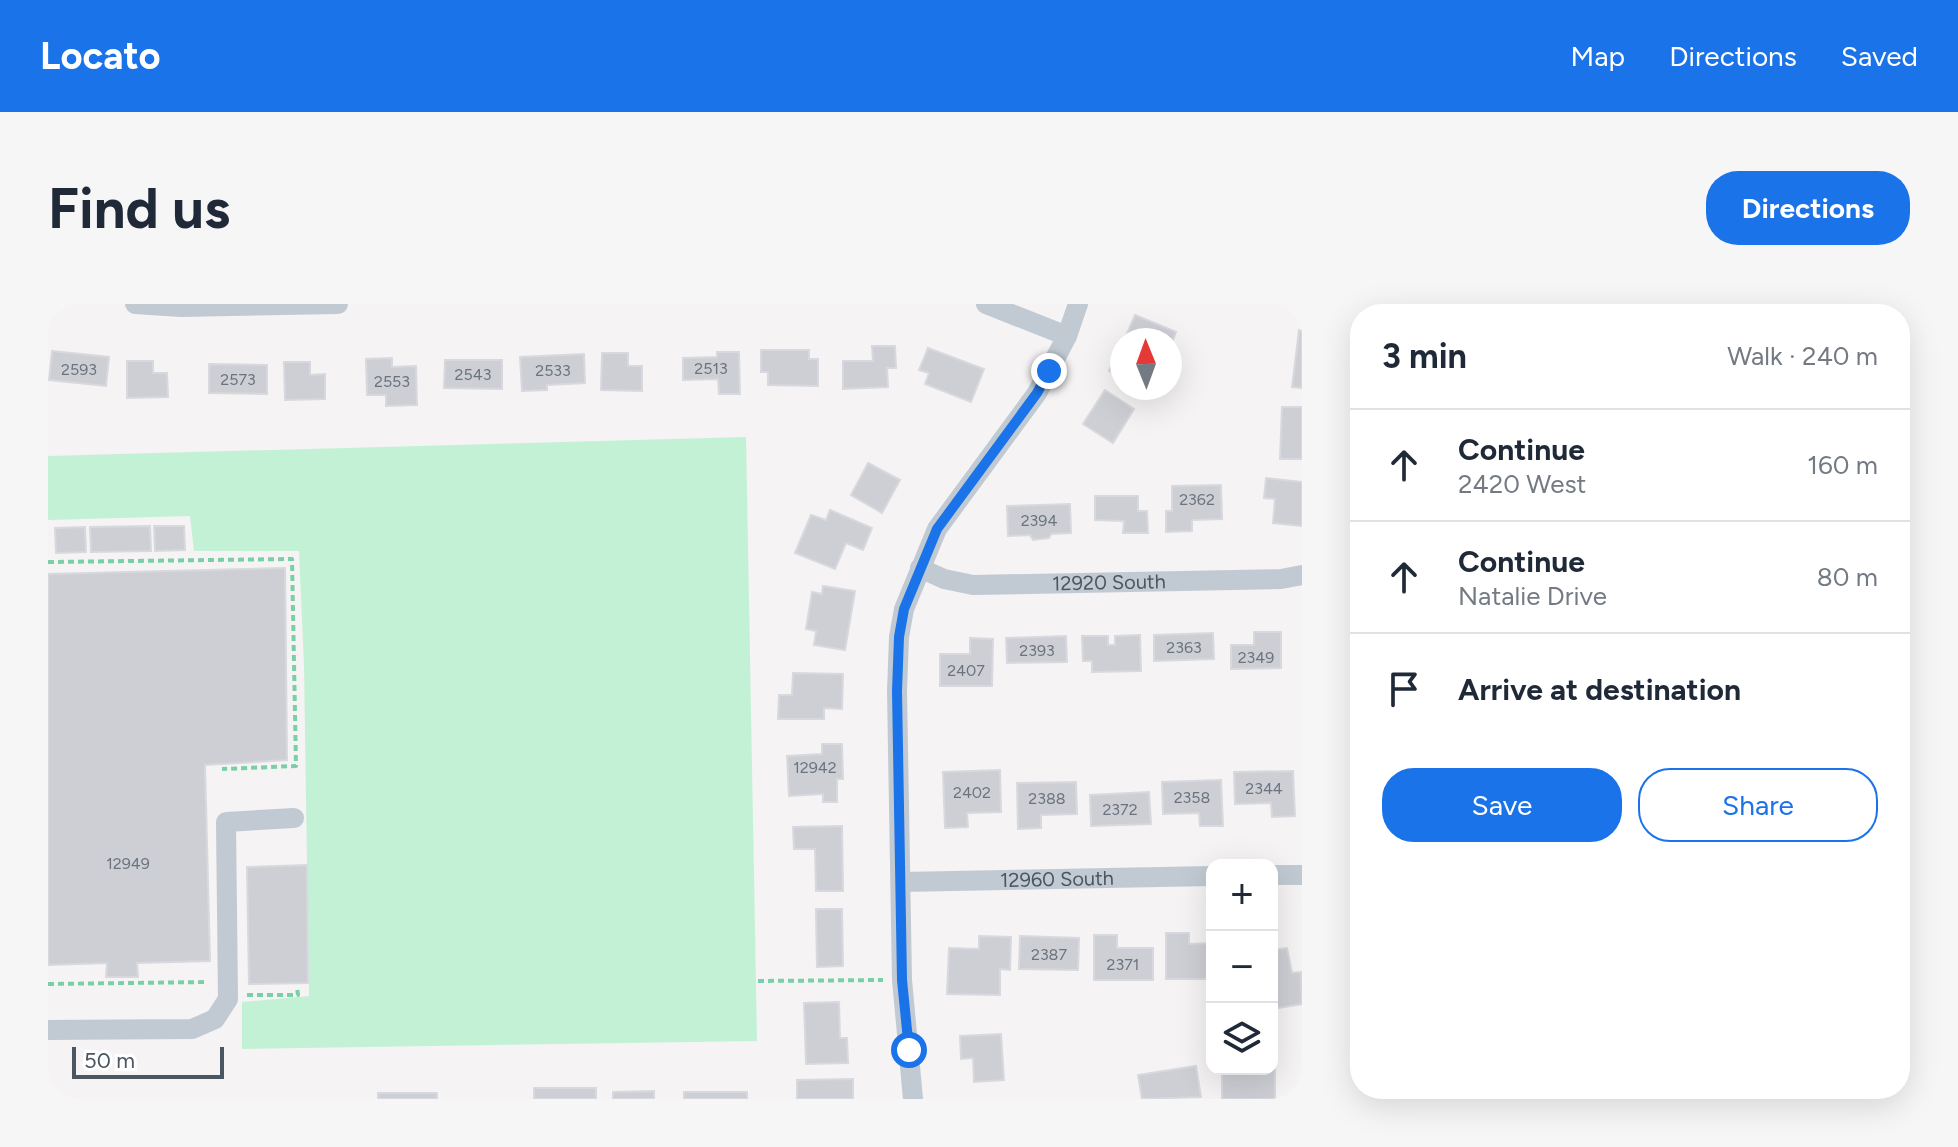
<!DOCTYPE html>
<html lang="en">
<head>
<meta charset="utf-8">
<style>
  :root { --surface:#fff; --page:#f6f6f7; --text:#1f2937; --muted:#747a83; --line:#e0e1e3; --accent:#1a73e8 }
  body { margin:0; font-family:Figtree,sans-serif; background:var(--page); color:var(--text) }
  .controls { position:absolute; right:24px; bottom:24px; display:grid; overflow:hidden; border-radius:16px; box-shadow:0 8px 32px #0002 }
  .controls button { width:72px; height:72px; display:grid; place-items:center; padding:0; border:0; border-bottom:2px solid var(--line); background:var(--surface); color:var(--text); font:40px sans-serif }
  .compass { position:absolute; left:1062px; top:24px; width:72px; height:72px; border-radius:50%; background:var(--surface); box-shadow:0 8px 32px #0002; rotate:359deg }
  .scale { position:absolute; left:24px; bottom:20px; width:152px; box-sizing:border-box; padding-left:8px; border:4px solid #4a5661; border-top:0; font-size:22px; line-height:28px; white-space:nowrap; color:#4a5661; -webkit-text-stroke:6px #fff; paint-order:stroke }
  .stop { position:absolute; width:24px; height:24px; margin:-18px; border:6px solid #1a73e8; border-radius:50%; background:#fff }
  .stop.end { background:#1a73e8; border-color:#fff; box-shadow:0 2px 8px #0008 }
  .list { margin:0; padding:0; list-style:none }
  h2 { display:flex; justify-content:space-between; align-items:center; height:104px; margin:0; padding:0 32px; font-size:34px }
  h2 small { font-size:26px; font-weight:400; color:var(--muted) }
  .list li { display:grid; grid-template-columns:52px 1fr auto; gap:24px; align-items:center; box-sizing:border-box; height:112px; padding:0 32px; border-top:2px solid var(--line) }
  .list b { display:block; font-size:30px; white-space:nowrap }
  .list p { margin:0; font-size:26px; white-space:nowrap; color:var(--muted) }
  .list em { font-size:26px; font-style:normal; color:var(--muted) }
  .actions { display:flex; gap:16px; padding:24px 32px }
  .actions a { flex:1; padding:18px 0; border:2px solid var(--accent); border-radius:32px; text-align:center; font-size:28px; color:var(--accent) }
  .actions .main { background:var(--accent); color:#fff }
  .icon { flex:none; width:44px; height:44px; fill:none; stroke:currentColor; stroke-width:2; stroke-linecap:round; stroke-linejoin:round }
  .map { position:relative; flex:none; width:1254px; height:795px; overflow:hidden; border-radius:32px }
  header { display:flex; align-items:center; gap:48px; box-sizing:border-box; height:112px; padding:0 40px; background:var(--accent); color:#fff }
  header strong { font-size:38px }
  nav { display:flex; gap:44px; margin-inline-start:auto; font-size:28px }
  .intro { display:flex; align-items:center; justify-content:space-between; box-sizing:border-box; height:192px; padding:0 48px }
  h1 { margin:0; font-size:56px }
  .button { padding:20px 36px; border-radius:32px; background:var(--accent); color:#fff; font-size:28px; font-weight:700 }
  main { display:flex; gap:48px; padding:0 48px }
  aside { flex:1; background:var(--surface); border-radius:32px; box-shadow:0 8px 32px #0002 }
  .map>svg:first-child { display:block }
  .green { fill:#c3f1d5 }
  .building { fill:#cdcfd5; stroke:#d7d9de; stroke-width:2 }
  .lines { fill:none; stroke-linecap:round; stroke-linejoin:round }
  .path { stroke:#7ad0a6; stroke-width:4; stroke-dasharray:6 4; stroke-linecap:butt }
  .minor { stroke:#c1cad2; stroke-width:20 }
  .route { stroke:#1a73e8; stroke-width:10 }
  .labels { text-anchor:middle; dominant-baseline:central; stroke-width:6; stroke-linejoin:round; paint-order:stroke }
  .number-label { font-size:16px; fill:#6b747e }
  .street-label { font-size:20px; fill:#4a5661; stroke:#fff }
</style>
</head>
<body>
<header>
<strong>Locato</strong>
<nav><a>Map</a><a>Directions</a><a>Saved</a></nav>
</header>
<div class="intro"><h1>Find us</h1><a class="button">Directions</a></div>
<main>
<div class="map">
<svg width="1254" height="795" viewBox="0 0 1254 795">
  <rect width="100%" height="100%" fill="#f5f3f3"/>
  <polygon class="green" points="698,133 709,737 194,745 194,698 261,692 256,361 251,247 146,247 142,212 0,216 0,152"/>
  <g class="building">
    <polygon points="1087,11 1128,28 1122,43 1122,36 1082,36 1078,32"/>
    <polygon points="1251,26 1254,27 1254,84 1244,83"/>
    <polygon points="824,42 847,42 848,64 839,64 840,83 795,85 795,57 825,57"/>
    <polygon points="880,44 936,65 923,98 877,80 881,69 871,66"/>
    <polygon points="1070,45 1074,46 1074,73 1061,67"/>
    <polygon points="713,46 761,46 761,55 770,55 770,82 720,81 720,68 713,68"/>
    <polygon points="4,47 61,53 58,82 1,76"/>
    <polygon points="669,48 691,48 692,90 671,90 670,75 635,76 635,54 669,53"/>
    <polygon points="554,49 580,49 580,62 594,62 594,87 553,86"/>
    <polygon points="536,50 537,79 499,81 499,86 474,87 472,53"/>
    <polygon points="344,54 344,63 368,62 369,101 338,102 338,91 319,91 318,55"/>
    <polygon points="397,56 454,56 454,85 396,84"/>
    <polygon points="79,57 105,57 105,69 119,69 120,93 79,94"/>
    <polygon points="236,58 262,58 262,71 277,70 277,95 237,96"/>
    <polygon points="161,60 219,61 219,90 161,89"/>
    <polygon points="1057,86 1086,105 1065,139 1035,120"/>
    <polygon points="1234,103 1254,103 1254,155 1232,155"/>
    <polygon points="820,159 852,176 834,209 803,191"/>
    <polygon points="1218,174 1254,178 1254,222 1225,219 1227,195 1216,194"/>
    <polygon points="1173,181 1174,215 1144,216 1144,227 1118,228 1118,207 1124,207 1124,182"/>
    <polygon points="1047,192 1090,192 1090,207 1099,207 1100,229 1075,229 1076,217 1047,216"/>
    <polygon points="1022,200 1023,229 1003,230 1001,234 985,236 982,231 960,232 959,202"/>
    <polygon points="782,206 824,224 815,246 798,239 787,265 747,249 763,211 778,216"/>
    <polygon points="102,222 103,247 43,248 42,223"/>
    <polygon points="106,222 136,222 137,246 107,247"/>
    <polygon points="37,223 38,248 8,249 7,224"/>
    <polygon points="237,264 239,456 157,461 162,657 89,659 90,673 58,673 59,659 0,661 0,270"/>
    <polygon points="775,282 807,287 797,346 766,341 768,327 758,325 764,288 774,290"/>
    <polygon points="1206,328 1233,328 1233,364 1183,365 1183,341 1206,341"/>
    <polygon points="1165,329 1166,355 1106,357 1106,331"/>
    <polygon points="1092,331 1093,367 1044,368 1044,357 1035,357 1034,332 1060,332 1060,341 1067,341 1067,332"/>
    <polygon points="1018,332 1019,358 959,359 958,334"/>
    <polygon points="922,334 945,335 944,382 892,382 892,350 922,350"/>
    <polygon points="745,369 795,370 794,405 776,404 776,415 730,415 731,391 744,391"/>
    <polygon points="774,440 794,440 795,475 789,475 789,498 775,498 775,490 741,492 739,452 774,450"/>
    <polygon points="952,466 953,508 919,509 920,523 897,524 895,468"/>
    <polygon points="1245,467 1247,512 1224,513 1223,499 1187,500 1186,468"/>
    <polygon points="1173,476 1175,522 1152,522 1151,509 1115,510 1114,478"/>
    <polygon points="1028,478 1029,510 993,511 993,524 970,525 969,479"/>
    <polygon points="1101,488 1103,520 1043,522 1042,491"/>
    <polygon points="794,522 795,587 768,587 767,545 746,545 745,523"/>
    <polygon points="259,561 260,679 201,680 199,563"/>
    <polygon points="768,605 794,605 795,662 769,663"/>
    <polygon points="1118,629 1141,629 1141,640 1164,639 1164,675 1118,675"/>
    <polygon points="1046,631 1069,631 1069,644 1105,644 1105,676 1046,676"/>
    <polygon points="931,632 963,633 962,666 952,665 952,691 899,690 901,644 931,645"/>
    <polygon points="972,632 1031,634 1030,666 971,665"/>
    <polygon points="1239,644 1244,669 1253,668 1254,700 1224,705 1224,646"/>
    <polygon points="791,698 792,734 799,734 800,759 758,760 756,699"/>
    <polygon points="953,730 956,776 926,778 925,754 913,755 912,732"/>
    <polygon points="1148,762 1153,793 1094,795 1090,771"/>
    <rect x="1174" y="766" width="53" height="29"/>
    <polygon points="805,775 805,795 749,795 749,776"/>
    <rect x="486" y="784" width="62" height="11"/>
    <polygon points="606,787 606,795 565,795 565,788"/>
    <rect x="636" y="788" width="63" height="7"/>
    <rect x="330" y="789" width="59" height="6"/>
  </g>
  <g class="lines">
    <g class="path">
      <polyline points="0,258 244,255 248,462 174,465"/>
      <polyline points="710,677 835,676"/>
      <polyline points="0,680 160,678"/>
      <polyline points="199,691 250,691 249,684"/>
    </g>
    <g class="minor">
      <polyline points="87,0 133,3 290,0"/>
      <polyline points="938,0 1019,32"/>
      <path id="s1" d="M872 264 896 275 925 281 1233 275 1254 271"/>
      <polyline points="1224,571 1254,571"/>
      <path id="s2" d="M853 578 1164 572"/>
      <polyline points="0,726 144,725 167,715 180,695 178,518 246,514"/>
      <polyline points="865,795 854,676 849,387 851,333 856,305 889,225 989,89 1019,32 1030,0"/>
    </g>
  </g>
  <g class="lines">
    <polyline class="route" points="861,746 854,676 849,387 851,333 856,305 889,225 989,89 1001,67"/>
  </g>
  <g class="labels">
    <g class="number-label">
      <text x="663" y="64">2513</text>
      <text x="31" y="65">2593</text>
      <text x="505" y="66">2533</text>
      <text x="425" y="70">2543</text>
      <text x="190" y="75">2573</text>
      <text x="344" y="77">2553</text>
      <text x="1149" y="195">2362</text>
      <text x="991" y="216">2394</text>
      <text x="1136" y="343">2363</text>
      <text x="989" y="346">2393</text>
      <text x="1208" y="353">2349</text>
      <text x="918" y="366">2407</text>
      <text x="767" y="463">12942</text>
      <text x="1216" y="484">2344</text>
      <text x="924" y="488">2402</text>
      <text x="1144" y="493">2358</text>
      <text x="999" y="494">2388</text>
      <text x="1072" y="505">2372</text>
      <text x="80" y="559">12949</text>
      <text x="1001" y="650">2387</text>
      <text x="1075" y="660">2371</text>
    </g>
    <g class="street-label">
      <text stroke="none"><textPath href="#s1" startOffset="192">12920 South</textPath></text>
      <text stroke="none"><textPath href="#s2" startOffset="156">12960 South</textPath></text>
    </g>
  </g>
</svg>
<div class="controls">
<button>+</button>
<button>−</button>
<button><svg class="icon" aria-label="layers" viewBox="0 0 24 24"><path d="M12 4l9 5-9 5-9-5zM3 14l9 5 9-5"/></svg></button>
</div>
<svg class="compass" viewBox="-18 -18 36 36"><path d="M0-13l5 13h-10z" fill="#e53935"/><path d="M0 13l5-13h-10z" fill="#747a83"/></svg>
<div class="scale">50 m</div>
<div class="stop" style="left:861px;top:746px"></div>
<div class="stop end" style="left:1001px;top:67px"></div>
</div>
<aside>
<h2>3 min<small>Walk · 240 m</small></h2>
<ul class="list">
<li><svg class="icon" aria-label="ahead" viewBox="0 0 24 24"><path d="M12 20V5M6 11l6-6 6 6"/></svg><div><b>Continue</b><p>2420 West</p></div><em>160 m</em></li>
<li><svg class="icon" aria-label="ahead" viewBox="0 0 24 24"><path d="M12 20V5M6 11l6-6 6 6"/></svg><div><b>Continue</b><p>Natalie Drive</p></div><em>80 m</em></li>
<li><svg class="icon" aria-label="arrive" viewBox="0 0 24 24"><path d="M6 21V4h12l-3 4 3 4H6"/></svg><div><b>Arrive at destination</b></div></li>
</ul>
<div class="actions"><a class="main">Save</a><a>Share</a></div>
</aside>
</main>
</body>
</html>
